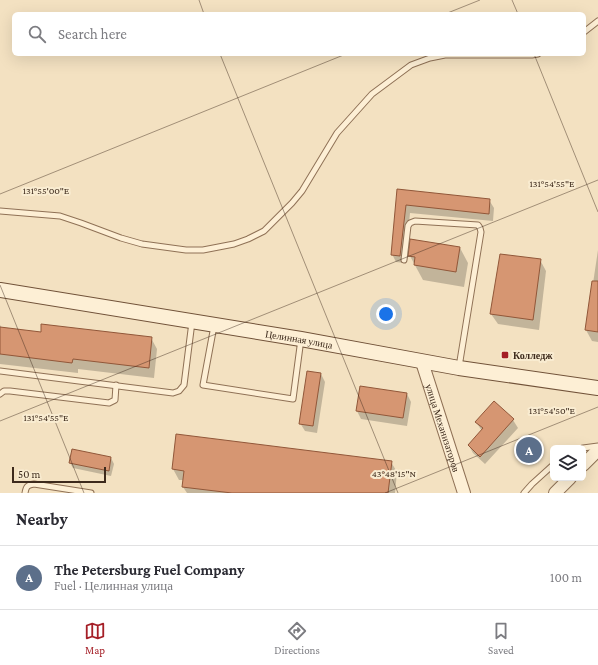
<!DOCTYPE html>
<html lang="en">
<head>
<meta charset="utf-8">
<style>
  :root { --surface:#fff; --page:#f2f2f3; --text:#2b2b33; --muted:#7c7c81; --line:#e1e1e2; --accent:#a51f27 }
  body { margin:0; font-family:"Crimson Pro",serif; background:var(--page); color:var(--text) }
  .controls { position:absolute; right:12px; bottom:12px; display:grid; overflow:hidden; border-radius:6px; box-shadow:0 4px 16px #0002 }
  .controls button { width:36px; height:36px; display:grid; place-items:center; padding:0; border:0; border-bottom:1px solid var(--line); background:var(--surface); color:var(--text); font:20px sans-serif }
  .scale { position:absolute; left:12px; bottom:10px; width:94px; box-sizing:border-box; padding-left:4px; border:2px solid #3d2a1c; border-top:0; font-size:11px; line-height:14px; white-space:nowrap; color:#3d2a1c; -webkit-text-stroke:3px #f9ecd1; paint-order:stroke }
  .you { position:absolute; left:386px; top:314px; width:14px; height:14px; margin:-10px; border:3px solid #fff; border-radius:50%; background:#1a73e8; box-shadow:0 0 0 6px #1a73e833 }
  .badge { display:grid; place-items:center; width:26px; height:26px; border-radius:50%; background:var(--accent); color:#fff; font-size:13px; font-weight:700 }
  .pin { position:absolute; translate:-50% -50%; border:2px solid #fff; box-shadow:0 1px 4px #0006 }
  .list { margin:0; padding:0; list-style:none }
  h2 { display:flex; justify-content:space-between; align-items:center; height:52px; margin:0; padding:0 16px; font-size:17px }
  h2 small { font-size:13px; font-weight:400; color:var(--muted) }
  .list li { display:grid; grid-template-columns:26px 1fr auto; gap:12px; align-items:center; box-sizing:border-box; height:64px; padding:0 16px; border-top:1px solid var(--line) }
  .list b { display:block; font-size:15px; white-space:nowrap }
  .list p { margin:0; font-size:13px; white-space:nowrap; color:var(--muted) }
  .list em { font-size:13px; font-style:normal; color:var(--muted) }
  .icon { flex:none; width:22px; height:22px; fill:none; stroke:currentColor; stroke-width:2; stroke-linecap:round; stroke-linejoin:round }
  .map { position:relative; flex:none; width:598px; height:493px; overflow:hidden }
  .search { position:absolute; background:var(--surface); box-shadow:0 4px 16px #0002; left:12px; right:12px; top:12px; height:44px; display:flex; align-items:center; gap:10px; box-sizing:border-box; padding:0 14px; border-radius:6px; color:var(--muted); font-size:15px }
  .sheet { height:116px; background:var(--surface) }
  nav { display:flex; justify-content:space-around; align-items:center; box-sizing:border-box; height:56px; border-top:1px solid var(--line); background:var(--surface); font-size:11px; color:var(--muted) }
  nav a { display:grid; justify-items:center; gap:2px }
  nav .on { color:var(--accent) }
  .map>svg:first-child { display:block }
  .shadow { fill:#0003 }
  .building { fill:#d69672; stroke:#915739 }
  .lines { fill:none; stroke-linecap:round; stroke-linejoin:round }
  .service-casing { stroke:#8f7156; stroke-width:7 }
  .tertiary-casing { stroke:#8f7156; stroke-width:14 }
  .secondary-casing { stroke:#715239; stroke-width:16 }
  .service { stroke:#fdefd5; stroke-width:5 }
  .tertiary { stroke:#fdefd5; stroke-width:12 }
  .secondary { stroke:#fdefd5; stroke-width:14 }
  .ticks { fill:none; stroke:#3d2a1c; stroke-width:1; stroke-opacity:0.45 }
  .poi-dot { fill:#a51f27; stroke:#f9ecd1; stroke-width:1.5 }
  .labels { text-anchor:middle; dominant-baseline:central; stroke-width:4; stroke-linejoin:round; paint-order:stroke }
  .street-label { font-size:10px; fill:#3d2a1c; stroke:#f9ecd1 }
  .poi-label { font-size:10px; font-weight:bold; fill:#3d2a1c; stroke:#f9ecd1; text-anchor:start }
  .ticks-label { font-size:10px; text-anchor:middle; fill:#3d2a1c; stroke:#f9ecd1; stroke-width:4; stroke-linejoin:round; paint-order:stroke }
</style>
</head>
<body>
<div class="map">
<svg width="598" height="493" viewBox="0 0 598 493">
  <rect width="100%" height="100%" fill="#f3e1c1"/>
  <g class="shadow">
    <polygon points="398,191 489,200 494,208 493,221 410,213 405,263 396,262 392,254"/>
    <polygon points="411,240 460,248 468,263 464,287 423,280 410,256"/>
    <polygon points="598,250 598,342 592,341 586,330"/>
    <polygon points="540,260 546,271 539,330 498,324 491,314"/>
    <polygon points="0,325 2,328 41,333 151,338 157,349 154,378 78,369 78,373 0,364"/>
    <polygon points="308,372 321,374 325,382 317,433 305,431 300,423"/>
    <polygon points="407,394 411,402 407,426 361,419 357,411"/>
    <polygon points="513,420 518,428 485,464 473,453 469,446 482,431 476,422"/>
    <polygon points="177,435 391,462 397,472 395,493 187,493 183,487 184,480 179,480 173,469"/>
    <polygon points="73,451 111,458 114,464 111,476 73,468 70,463"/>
  </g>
  <g class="building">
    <polygon points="397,189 490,199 489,214 406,205 400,256 391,255"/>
    <polygon points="410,239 460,247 456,272 414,265 415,257 408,256"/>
    <polygon points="500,254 541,259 533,320 490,314"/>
    <polygon points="592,281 598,281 598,332 585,330"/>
    <polygon points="41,324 152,337 149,368 73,359 72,363 0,354 0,327 41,332"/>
    <polygon points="307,371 321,373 313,426 299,424"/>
    <polygon points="360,386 407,393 403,418 356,411"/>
    <polygon points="494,401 514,419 480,457 468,445 483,428 475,422"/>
    <polygon points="176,434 392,461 388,493 232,493 182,487 184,471 172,469"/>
    <polygon points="72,449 111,457 109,471 69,463"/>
  </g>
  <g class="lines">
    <defs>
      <g id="service">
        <polyline points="584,32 598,21"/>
        <polyline points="0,211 60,216 81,223 121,238 142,244 186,250 203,250 234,244 248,239 264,231 292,203 302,191 337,133 372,94 411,65 430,58 445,55 532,55 538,54"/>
        <polyline points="404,260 408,226 410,223 415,221 478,225 480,228 481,232 459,367"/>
        <polyline points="214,326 203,385 293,399 301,339"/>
        <polyline points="0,371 173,393 179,391 184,385 192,322"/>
        <polyline points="0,394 4,391 10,391 109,403 115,400 116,385"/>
        <polyline points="583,448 598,446"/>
        <path d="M25 493C26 487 27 485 34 484L91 493"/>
        <polyline points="524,493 532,484 553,465"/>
      </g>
      <g id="tertiary">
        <path id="s1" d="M422 362 464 493"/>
        <polyline points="583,465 598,450"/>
        <polyline points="555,493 570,478"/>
      </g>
      <g id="secondary">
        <path id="s2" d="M0 290 301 339 459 368 598 388"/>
      </g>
    </defs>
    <use href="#service" class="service-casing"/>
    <use href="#tertiary" class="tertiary-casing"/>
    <use href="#secondary" class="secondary-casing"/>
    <use href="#service" class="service"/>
    <use href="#tertiary" class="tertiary"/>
    <use href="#secondary" class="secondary"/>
  </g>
  <path class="ticks" d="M199 0 204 14M512 0 518 14M445 14 480 0M220 54 398 493M534 54 598 212M0 194 346 54M0 285 84 493M0 421 598 180M385 493 598 407"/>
  <rect class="poi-dot" x="501" y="351" width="8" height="8" rx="2"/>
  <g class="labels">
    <g class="street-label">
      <text stroke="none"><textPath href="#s2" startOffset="303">Целинная улица</textPath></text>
      <text stroke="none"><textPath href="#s1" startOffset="69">улица Механизаторов</textPath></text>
    </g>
    <g class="poi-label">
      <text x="513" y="355">Колледж</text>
    </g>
  </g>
  <g class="ticks-label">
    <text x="552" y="187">131°54'55"E</text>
    <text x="46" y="194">131°55'00"E</text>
    <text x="552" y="414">131°54'50"E</text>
    <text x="46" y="421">131°54'55"E</text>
    <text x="394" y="477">43°48'15"N</text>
  </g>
</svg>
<div class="controls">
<button><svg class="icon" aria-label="layers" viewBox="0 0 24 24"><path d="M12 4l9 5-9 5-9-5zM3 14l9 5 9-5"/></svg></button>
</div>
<div class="scale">50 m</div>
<div class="you"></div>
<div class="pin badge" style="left:529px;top:450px;background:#5c6f8a">A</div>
<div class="search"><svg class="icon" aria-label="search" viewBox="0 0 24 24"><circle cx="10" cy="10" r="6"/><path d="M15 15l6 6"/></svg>Search here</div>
</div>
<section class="sheet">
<h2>Nearby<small></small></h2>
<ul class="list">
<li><span class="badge" style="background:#5c6f8a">A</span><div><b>The Petersburg Fuel Company</b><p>Fuel · Целинная улица</p></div><em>100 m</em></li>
</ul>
</section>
<nav>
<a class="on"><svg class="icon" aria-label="map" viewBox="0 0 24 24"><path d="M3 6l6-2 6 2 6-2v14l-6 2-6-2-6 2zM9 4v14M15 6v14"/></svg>Map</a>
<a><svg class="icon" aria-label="directions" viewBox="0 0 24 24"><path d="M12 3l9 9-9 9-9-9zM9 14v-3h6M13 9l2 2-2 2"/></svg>Directions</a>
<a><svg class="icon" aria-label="saved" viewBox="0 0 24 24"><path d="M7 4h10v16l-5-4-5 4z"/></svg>Saved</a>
</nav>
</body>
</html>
